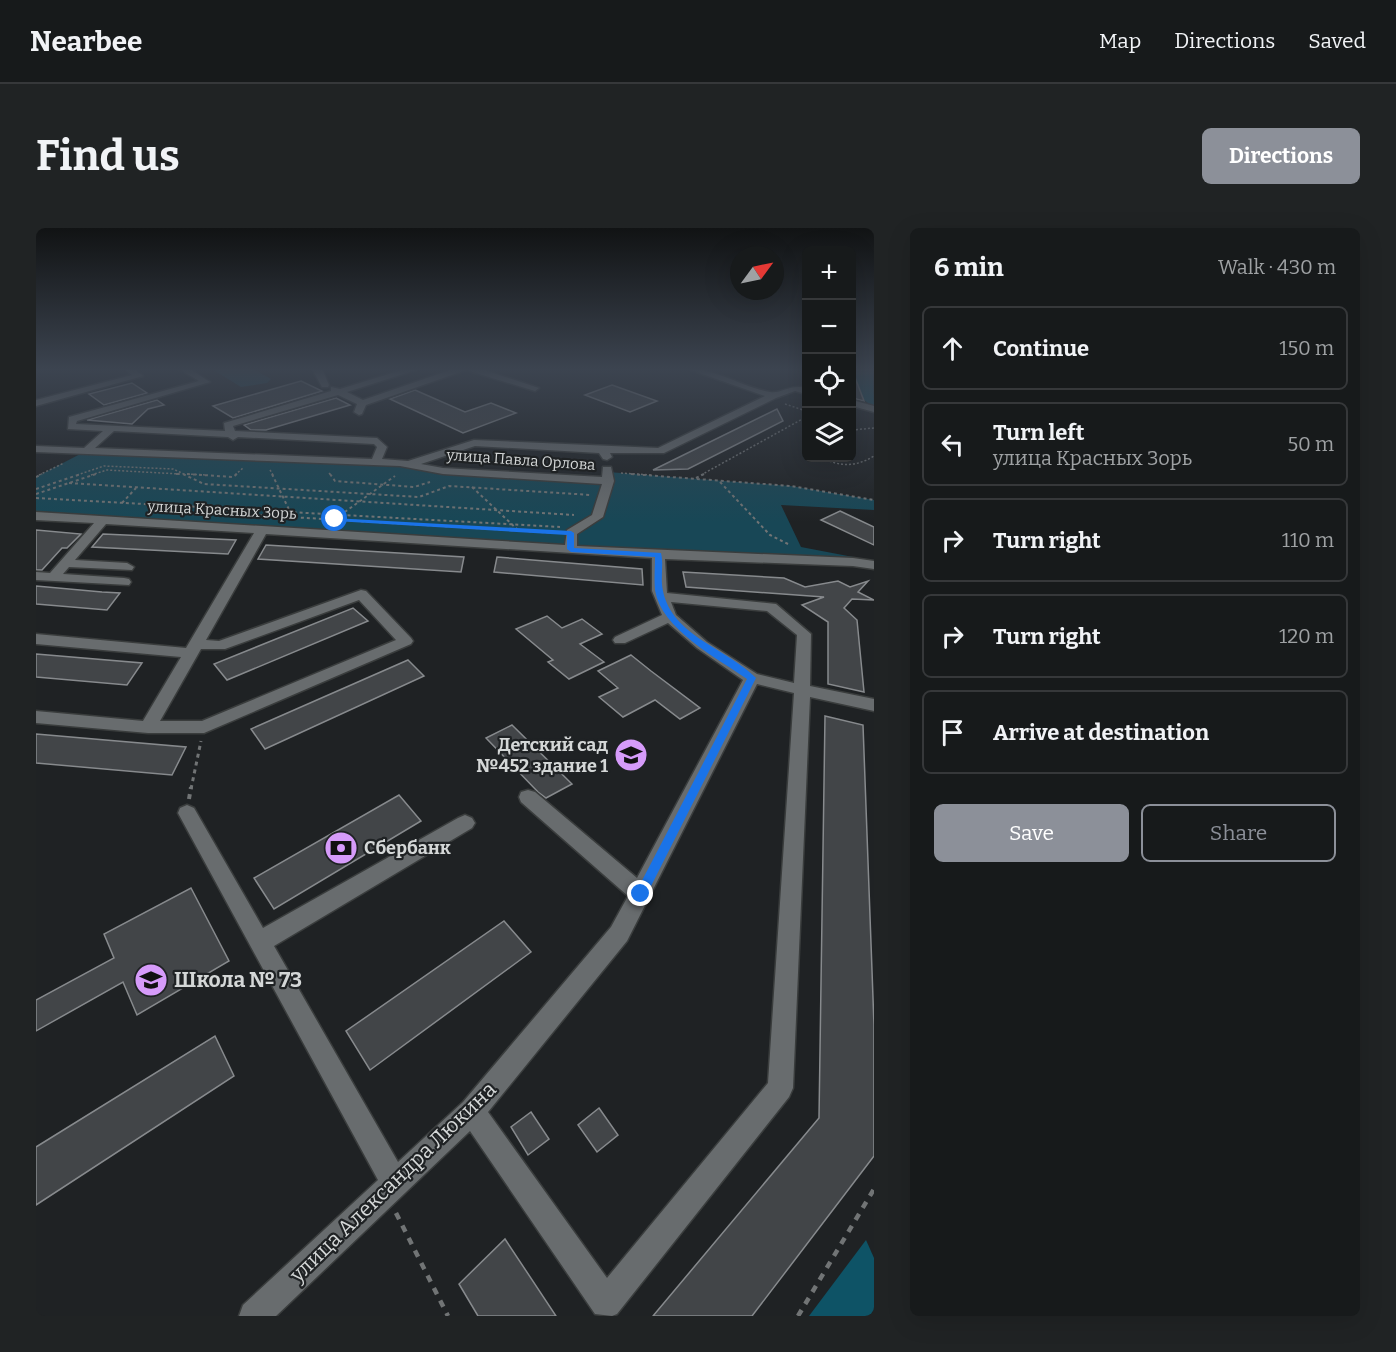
<!DOCTYPE html>
<html lang="en">
<head>
<meta charset="utf-8">
<style>
  :root { --surface:#171a1b; --page:#202324; --text:#f1f3f6; --muted:#9ea1a3; --line:#36383a; --accent:#8c9099 }
  body { margin:0; font-family:Bitter,serif; background:var(--page); color:var(--text) }
  .controls { position:absolute; right:18px; top:18px; display:grid; overflow:hidden; border-radius:9px; box-shadow:0 6px 24px #0002 }
  .controls button { width:54px; height:54px; display:grid; place-items:center; padding:0; border:0; border-bottom:2px solid var(--line); background:var(--surface); color:var(--text); font:30px sans-serif }
  .compass { position:absolute; left:694px; top:18px; width:54px; height:54px; border-radius:50%; background:var(--surface); box-shadow:0 6px 24px #0002; rotate:57deg }
  .stop { position:absolute; width:18px; height:18px; margin:-14px; border:4px solid #1a73e8; border-radius:50%; background:#fff }
  .stop.end { background:#1a73e8; border-color:#fff; box-shadow:0 2px 6px #0008 }
  .list { margin:0; padding:0; list-style:none }
  h2 { display:flex; justify-content:space-between; align-items:center; height:78px; margin:0; padding:0 24px; font-size:26px }
  h2 small { font-size:20px; font-weight:400; color:var(--muted) }
  .list li { display:grid; grid-template-columns:39px 1fr auto; gap:18px; align-items:center; box-sizing:border-box; height:84px; margin:0 12px 12px; padding:0 12px; border:2px solid var(--line); border-radius:9px }
  .list b { display:block; font-size:22px; white-space:nowrap }
  .list p { margin:0; font-size:20px; white-space:nowrap; color:var(--muted) }
  .list em { font-size:20px; font-style:normal; color:var(--muted) }
  .actions { display:flex; gap:12px; padding:18px 24px }
  .actions a { flex:1; padding:14px 0; border:2px solid var(--accent); border-radius:9px; text-align:center; font-size:21px; color:var(--accent) }
  .actions .main { background:var(--accent); color:#fff }
  .icon { flex:none; width:33px; height:33px; fill:none; stroke:currentColor; stroke-width:2; stroke-linecap:round; stroke-linejoin:round }
  .map { position:relative; flex:none; width:838px; height:1088px; overflow:hidden; border-radius:9px }
  header { display:flex; align-items:center; gap:36px; box-sizing:border-box; height:84px; padding:0 30px; background:var(--surface); border-bottom:2px solid var(--line) }
  header strong { font-size:28px }
  nav { display:flex; gap:33px; margin-inline-start:auto; font-size:21px }
  .intro { display:flex; align-items:center; justify-content:space-between; box-sizing:border-box; height:144px; padding:0 36px }
  h1 { margin:0; font-size:42px }
  .button { padding:15px 27px; border-radius:9px; background:var(--accent); color:#fff; font-size:21px; font-weight:700 }
  main { display:flex; gap:36px; padding:0 36px }
  aside { flex:1; background:var(--surface); border-radius:9px; box-shadow:0 6px 24px #0002 }
  .map>svg:first-child { display:block }
  .green { fill:#184756 }
  .forest { fill:#0e5366 }
  .building { fill:#424548; stroke:#878a8d; stroke-width:1.5 }
  .lines { fill:none; stroke-linecap:round; stroke-linejoin:round }
  .minor-casing { stroke:#3a3d3d; stroke-width:3 }
  .path-far4 { stroke:#717475; stroke-width:1.5; stroke-dasharray:2 2; stroke-linecap:butt }
  .path-far3 { stroke:#717475; stroke-width:2; stroke-dasharray:3 3; stroke-linecap:butt }
  .path-far2 { stroke:#717475; stroke-width:3; stroke-dasharray:4 4; stroke-linecap:butt }
  .path-far1 { stroke:#717475; stroke-width:4; stroke-dasharray:5 5; stroke-linecap:butt }
  .path { stroke:#717475; stroke-width:4.5; stroke-dasharray:7 7; stroke-linecap:butt }
  .minor { fill:#686c6e; fill-rule:evenodd }
  .route { fill:#1a73e8 }
  .labels { text-anchor:middle; dominant-baseline:central; stroke-width:4.5; stroke-linejoin:round; paint-order:stroke }
  .far-street-label { font-size:15px; fill:#d4d7d7; stroke:#1f2224 }
  .poi-label { font-size:18px; font-weight:bold; fill:#d4d7d7; stroke:#1f2224; text-anchor:end }
  .near-poi-label { font-size:21px; font-weight:bold; fill:#d4d7d7; stroke:#1f2224; text-anchor:start }
  .near-street-label { font-size:21px; fill:#d4d7d7; stroke:#1f2224 }
</style>
</head>
<body>
<header>
<strong>Nearbee</strong>
<nav><a>Map</a><a>Directions</a><a>Saved</a></nav>
</header>
<div class="intro"><h1>Find us</h1><a class="button">Directions</a></div>
<main>
<div class="map">
<svg width="838" height="1088" viewBox="0 0 838 1088">
  <rect width="100%" height="100%" fill="#1f2224"/>
  <g class="green">
    <polygon points="180,141 217,141 235,151 231,155 205,159 179,143"/>
    <polygon points="50,223 364,235 408,243 572,253 572,244 755,258 838,272 838,282 745,277 765,319 838,333 535,318 0,283 0,249"/>
  </g>
  <g class="forest">
    <polygon points="816,141 837,141 838,180 816,162"/>
    <polygon points="830,1012 838,1030 838,1088 773,1088"/>
  </g>
  <g class="building">
    <polygon points="816,144 817,144 828,173 816,170"/>
    <polygon points="265,153 286,163 197,190 177,178"/>
    <polygon points="96,155 111,165 68,177 53,166"/>
    <polygon points="576,157 621,173 594,184 549,167"/>
    <polygon points="379,162 429,184 455,175 480,185 427,205 354,171"/>
    <polygon points="300,170 314,177 230,202 215,202 208,197"/>
    <polygon points="121,172 128,177 112,181 96,196 51,192"/>
    <polygon points="741,181 747,193 652,241 617,242"/>
    <polygon points="804,283 838,299 838,317 785,292"/>
    <polygon points="0,302 45,306 31,320 26,320 6,342 0,342"/>
    <polygon points="67,306 200,312 192,326 56,319"/>
    <polygon points="230,317 428,329 425,344 222,331"/>
    <polygon points="461,329 606,341 607,357 458,344"/>
    <polygon points="647,344 748,350 769,359 802,353 814,359 832,353 822,364 838,372 816,371 808,380 821,392 828,464 792,456 792,394 766,377 788,369 650,359"/>
    <polygon points="0,358 66,364 84,365 71,382 0,376"/>
    <polygon points="317,380 332,393 191,452 178,436"/>
    <polygon points="511,388 526,400 546,391 566,406 544,416 568,434 533,451 512,434 517,432 480,401"/>
    <polygon points="0,426 106,435 91,457 0,449"/>
    <polygon points="595,427 615,443 664,480 644,491 619,472 587,489 563,469 582,460 562,443"/>
    <polygon points="372,432 388,448 229,521 215,501"/>
    <polygon points="789,488 827,497 838,797 838,928 716,1088 617,1088 783,890"/>
    <polygon points="476,497 536,556 510,570 502,564 450,510"/>
    <polygon points="0,506 150,519 136,547 0,535"/>
    <polygon points="363,567 385,593 238,681 218,650"/>
    <polygon points="155,660 193,733 101,787 87,754 0,803 0,772 78,730 68,706"/>
    <polygon points="468,693 495,724 334,842 310,803"/>
    <polygon points="179,808 198,848 0,977 0,919"/>
    <polygon points="563,880 582,907 561,924 542,897"/>
    <polygon points="495,884 513,911 492,927 475,899"/>
    <polygon points="469,1011 520,1088 442,1088 423,1056"/>
  </g>
  <g class="lines">
    <defs>
      <g id="minor">
        <polygon points="89,141 99,141 107,148 0,178 0,172 96,147"/>
        <path d="M143 141H154L174 154 41 193 40 196 189 203 188 195 295 163V159L304 161 369 141H383L311 164 327 172 417 141H445L503 160 499 163 430 142 330 177 326 186 323 187 318 184 321 176 302 167 197 198 199 203 341 210 351 219 346 231 372 233 438 212 622 220 729 168 652 141C681 141 706 159 734 164 746 166 753 156 770 160V166L759 163 740 170 628 225H574L576 229 571 232 567 231 563 225 439 218 385 236 407 240 566 249 567 239H575L578 253 567 289 541 306V318L817 330 838 333V341L817 338 629 331 631 365 740 376 775 406 774 458 838 471V483L774 469 757 860 753 869 581 1086 576 1088 559 1086 434 903 240 1088H203L207 1077 342 952 142 585 144 580 151 577 158 580 227 700 422 590 429 587 436 590 439 595 436 600 238 718 362 934 427 874 575 699 592 668 485 574 483 569 485 564 492 562 499 564 601 650 707 452 661 420 632 395 589 415H579L577 412 579 409 626 387 616 363V330L230 306 170 412 183 413 325 362 330 363 375 410 377 413 375 416 168 505H112L0 495V483L107 493 145 429 0 416V406L150 420 218 305 70 296 39 332 91 335 98 339 96 342 33 339 27 346 88 350 93 351 95 354 93 357 0 352V344L14 345 58 295 0 292V284L529 317 531 302 556 287 566 256 407 246 364 238 0 224V218L48 220 67 203 32 201 33 189 163 153ZM78 203 192 209 197 212 202 209 338 216 341 219 336 231 59 220ZM323 372 360 412 166 493H124L165 421H189ZM635 374 731 383 761 407 758 455 721 446 671 414 640 387ZM721 456 758 465 732 855 571 1050 452 884 591 713Z"/>
        <polygon points="276,141 286,141 293,157 292,159 286,159"/>
        <polygon points="816,172 838,178 838,184 816,178"/>
      </g>
    </defs>
    <use href="#minor" class="minor-casing"/>
    <g class="path-far4">
      <polyline points="749,176 770,183"/>
      <polyline points="816,202 838,200"/>
      <path d="M786 230C805 239 820 239 838 228"/>
      <polyline points="234,242 237,247"/>
      <polyline points="293,245 295,247"/>
      <polyline points="585,245 615,247"/>
      <polyline points="151,246 170,247"/>
      <polyline points="3,247 28,235"/>
      <polyline points="41,247 68,238 137,241 150,247"/>
      <polyline points="55,247 71,242 144,246"/>
      <polyline points="199,247 207,240"/>
      <polyline points="665,247 770,189"/>
    </g>
    <g class="path-far3">
      <polyline points="140,246 144,246"/>
      <polyline points="147,246 168,256 383,269 413,258 555,267"/>
      <polyline points="151,246 197,249 201,246"/>
      <polyline points="236,246 257,290"/>
      <polyline points="294,246 299,253 378,259 394,254"/>
      <polyline points="595,246 755,258 838,272"/>
      <polyline points="0,249 6,246"/>
      <polyline points="660,250 668,246"/>
      <polyline points="684,254 734,307 754,317"/>
      <polyline points="33,255 538,287"/>
      <polyline points="436,259 482,302"/>
      <polyline points="0,261 45,246"/>
      <polyline points="0,266 60,246"/>
      <polyline points="0,270 524,299"/>
      <polyline points="86,275 100,260"/>
      <polyline points="187,285 522,305"/>
      <polyline points="299,291 359,248"/>
    </g>
    <polyline class="path-far2" points="155,561 165,513"/>
    <polyline class="path-far1" points="153,571 155,559"/>
    <g class="path">
      <polyline points="360,985 412,1088"/>
      <polyline points="762,1088 838,961"/>
    </g>
    <use href="#minor" class="minor"/>
  </g>
  <linearGradient id="sky" x2="0" y2="1"><stop stop-color="#111314"/><stop offset="0.48" stop-color="#3c4450"/><stop offset="1" stop-color="#3c4450" stop-opacity="0"/></linearGradient>
  <rect width="838" height="294" fill="url(#sky)"/>
  <path class="route" d="M297 290 535 303 538 305V320L625 325C628 337 624 350 627 363 636 408 692 421 720 450L609 670 605 671 599 666 711 451C681 430 625 401 619 362 618 351 619 339 619 329L535 324 531 321V307L299 293Z"/>
  <defs>
    <symbol id="school-disc" viewBox="-11 -11 22 22"><circle r="9.5" fill="#d69bfa" stroke="#1f2224"/><path d="M0-5L7-2L0 1L-7-2ZM-4 1L0 2.5L4 1V4Q0 6-4 4Z" fill="#111"/></symbol>
    <symbol id="bank-disc" viewBox="-11 -11 22 22"><circle r="9.5" fill="#d69bfa" stroke="#1f2224"/><path d="M-6-4H6V4H-6ZM0-2.3a2.3 2.3 0 1 0 0 4.6a2.3 2.3 0 1 0 0-4.6Z" fill="#111"/></symbol>
  </defs>
  <g fill-rule="evenodd">
    <use href="#school-disc" x="576" y="508" width="38" height="38"/>
    <use href="#bank-disc" x="286" y="601" width="38" height="38"/>
    <use href="#school-disc" x="96" y="733" width="38" height="38"/>
  </g>
  <g class="labels">
    <g class="far-street-label">
      <text transform="translate(485 232) rotate(4)">улица Павла Орлова</text>
      <text transform="translate(186 282) rotate(3)">улица Красных Зорь</text>
    </g>
    <g class="poi-label">
      <text x="572" y="517">Детский сад<tspan x="572" dy="21">№452 здание 1</tspan></text>
      <text x="328" y="620" text-anchor="start">Сбербанк</text>
    </g>
    <g class="near-poi-label">
      <text x="138" y="752">Школа № 73</text>
    </g>
    <g class="near-street-label">
      <text transform="translate(357 954) rotate(-44)">улица Александра Люкина</text>
    </g>
  </g>
</svg>
<div class="controls">
<button>+</button>
<button>−</button>
<button><svg class="icon" aria-label="locate" viewBox="0 0 24 24"><circle cx="12" cy="12" r="6"/><path d="M12 2v4M12 18v4M2 12h4M18 12h4"/></svg></button>
<button><svg class="icon" aria-label="layers" viewBox="0 0 24 24"><path d="M12 4l9 5-9 5-9-5zM3 14l9 5 9-5"/></svg></button>
</div>
<svg class="compass" viewBox="-18 -18 36 36"><path d="M0-13l5 13h-10z" fill="#e53935"/><path d="M0 13l5-13h-10z" fill="#9ea1a3"/></svg>
<div class="stop" style="left:299px;top:291px"></div>
<div class="stop end" style="left:605px;top:666px"></div>
</div>
<aside>
<h2>6 min<small>Walk · 430 m</small></h2>
<ul class="list">
<li><svg class="icon" aria-label="ahead" viewBox="0 0 24 24"><path d="M12 20V5M6 11l6-6 6 6"/></svg><div><b>Continue</b></div><em>150 m</em></li>
<li><svg class="icon" aria-label="left" viewBox="0 0 24 24"><path d="M17 20v-9H6M10 6l-5 5 5 5"/></svg><div><b>Turn left</b><p>улица Красных Зорь</p></div><em>50 m</em></li>
<li><svg class="icon" aria-label="right" viewBox="0 0 24 24"><path d="M7 20v-9h11M14 6l5 5-5 5"/></svg><div><b>Turn right</b></div><em>110 m</em></li>
<li><svg class="icon" aria-label="right" viewBox="0 0 24 24"><path d="M7 20v-9h11M14 6l5 5-5 5"/></svg><div><b>Turn right</b></div><em>120 m</em></li>
<li><svg class="icon" aria-label="arrive" viewBox="0 0 24 24"><path d="M6 21V4h12l-3 4 3 4H6"/></svg><div><b>Arrive at destination</b></div></li>
</ul>
<div class="actions"><a class="main">Save</a><a>Share</a></div>
</aside>
</main>
</body>
</html>
